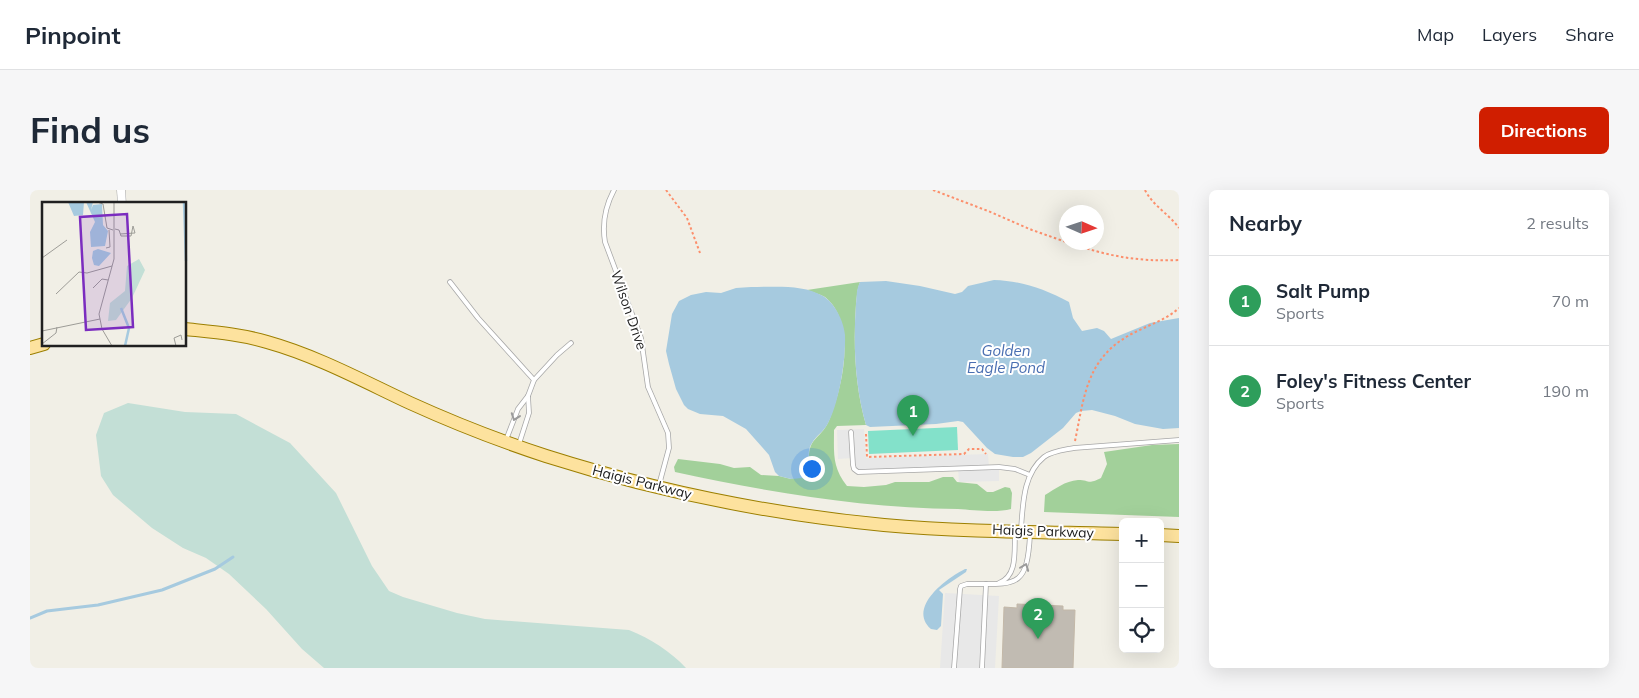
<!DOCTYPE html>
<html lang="en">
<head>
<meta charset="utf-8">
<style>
  :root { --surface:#fff; --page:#f6f6f7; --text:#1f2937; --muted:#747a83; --line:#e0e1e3; --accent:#d01e00 }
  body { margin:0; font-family:Mulish,sans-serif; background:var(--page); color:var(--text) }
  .controls { position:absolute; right:15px; bottom:15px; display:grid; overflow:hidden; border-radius:8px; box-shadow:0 5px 20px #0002 }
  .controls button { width:45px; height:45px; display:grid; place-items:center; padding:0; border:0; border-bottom:1px solid var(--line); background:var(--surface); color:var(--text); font:25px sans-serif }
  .compass { position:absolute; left:1029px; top:15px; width:45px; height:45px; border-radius:50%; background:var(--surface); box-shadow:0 5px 20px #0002; rotate:93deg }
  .you { position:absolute; left:781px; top:278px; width:18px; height:18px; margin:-12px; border:4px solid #fff; border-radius:50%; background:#1a73e8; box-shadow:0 0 0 8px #1a73e833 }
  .badge { display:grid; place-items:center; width:32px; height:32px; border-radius:50%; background:var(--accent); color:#fff; font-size:16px; font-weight:700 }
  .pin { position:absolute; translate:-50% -41px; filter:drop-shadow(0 1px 2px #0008) }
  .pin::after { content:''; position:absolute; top:26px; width:18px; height:15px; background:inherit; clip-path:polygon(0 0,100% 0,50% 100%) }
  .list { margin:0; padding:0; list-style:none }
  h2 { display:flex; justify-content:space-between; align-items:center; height:65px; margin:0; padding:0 20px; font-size:21px }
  h2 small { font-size:16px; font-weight:400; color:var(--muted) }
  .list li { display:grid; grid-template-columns:32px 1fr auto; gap:15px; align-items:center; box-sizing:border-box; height:90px; padding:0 20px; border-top:1px solid var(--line) }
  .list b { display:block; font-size:19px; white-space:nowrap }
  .list p { margin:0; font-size:16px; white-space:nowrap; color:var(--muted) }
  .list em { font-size:16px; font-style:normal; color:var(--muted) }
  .icon { flex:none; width:28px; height:28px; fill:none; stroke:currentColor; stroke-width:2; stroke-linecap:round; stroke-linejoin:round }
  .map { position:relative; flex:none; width:1149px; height:478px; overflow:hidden; border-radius:8px }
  header { display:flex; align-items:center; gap:30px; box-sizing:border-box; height:70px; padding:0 25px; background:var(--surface); border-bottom:1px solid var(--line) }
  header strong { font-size:24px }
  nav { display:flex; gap:28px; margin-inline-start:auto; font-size:18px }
  .intro { display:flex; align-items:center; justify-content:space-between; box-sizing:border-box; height:120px; padding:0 30px }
  h1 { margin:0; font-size:35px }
  .button { padding:12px 22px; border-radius:8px; background:var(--accent); color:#fff; font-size:18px; font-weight:700 }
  main { display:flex; gap:30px; padding:0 30px }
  aside { flex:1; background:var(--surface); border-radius:8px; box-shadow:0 5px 20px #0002 }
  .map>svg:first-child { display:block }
  .forest { fill:#a2d09a }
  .wetland { fill:#c3dfd6 }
  .pitch { fill:#83e1ca }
  .parking { fill:#e8e8e8 }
  .water { fill:#a6cadf }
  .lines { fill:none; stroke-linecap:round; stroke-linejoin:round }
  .stream { stroke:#a6cadf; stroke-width:3 }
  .building { fill:#c1bbb2; stroke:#c3b8a8 }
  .lane-casing { stroke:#a7a7a7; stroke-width:5.5 }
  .street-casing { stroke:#a7a7a7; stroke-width:9 }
  .primary-casing { stroke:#9c7f00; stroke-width:14 }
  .path { stroke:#fc8f6c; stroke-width:2; stroke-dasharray:2.5 2.5; stroke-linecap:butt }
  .lane { stroke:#fff; stroke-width:4 }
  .street { stroke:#fff; stroke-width:8 }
  .primary { stroke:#fde29e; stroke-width:12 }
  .oneway { stroke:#9b9b9b }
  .labels { text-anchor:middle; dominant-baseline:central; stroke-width:4; stroke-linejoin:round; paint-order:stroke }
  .street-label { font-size:14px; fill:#202020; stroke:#fff }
  .water-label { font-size:15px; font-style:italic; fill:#4a6fb2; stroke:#fff }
  .inset-river { fill:none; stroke:#a6cadf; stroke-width:2.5 }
  .inset-road { fill:none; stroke:#9d9c97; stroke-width:1 }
  .view { fill:#7b2cbf; fill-opacity:0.15; stroke:#7b2cbf; stroke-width:2.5 }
  .inset-edge { fill:none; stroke:#202020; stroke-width:2.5 }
</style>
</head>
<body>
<header>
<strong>Pinpoint</strong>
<nav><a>Map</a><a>Layers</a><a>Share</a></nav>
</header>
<div class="intro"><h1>Find us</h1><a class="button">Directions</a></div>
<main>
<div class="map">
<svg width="1149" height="478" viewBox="0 0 1149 478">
  <rect width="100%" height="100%" fill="#f1efe6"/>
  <g class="forest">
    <path d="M830 92C827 100 827 106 826 114 823 154 825 197 836 235L807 236 804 240C804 263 802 277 817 296L834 297 856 295 865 292H899L913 287H923L927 292 947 294 957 302H963L975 297 980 298 982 303 981 319C967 323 943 320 928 319 832 318 738 302 645 282L644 277 648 269 690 274 704 278 720 277 731 285 749 286 761 289 779 275C777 244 791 252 800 228 813 195 827 133 795 107 790 104 782 102 777 100Z"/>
    <path d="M1149 254V327L1014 322 1015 305C1025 299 1035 291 1048 290 1060 290 1057 295 1071 288L1077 274 1074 262 1122 255Z"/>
  </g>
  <path class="wetland" d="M98 213 155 222 206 224 260 253 306 303 342 376 359 401 373 407 427 423 455 429 599 440C621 449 640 461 656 478H294L272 459 236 419 199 384 176 368 153 358 122 338 83 305 71 286 66 245 74 223Z"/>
  <polygon class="pitch" points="927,237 928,260 839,264 838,241"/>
  <g class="parking">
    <polygon points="834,239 836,268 958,264 959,277 969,277 969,291 929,292 928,278 825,281 822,268 808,269 807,240"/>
    <polygon points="915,403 969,406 965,478 910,478"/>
  </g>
  <g class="water">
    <path d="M964 90C993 91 1014 99 1039 112L1043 128 1052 141 1067 138 1074 141 1081 149 1120 133 1149 128V238L1133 239 1105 234 1085 226 1062 220 1051 221 1046 223 1033 238 1001 263 993 267H983L965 264 957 258 933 232 928 231 906 234 840 237 836 235C825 197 823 154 826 114 827 106 826 100 830 92L856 91 890 96 925 104 932 102 938 96Z"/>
    <path d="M721 97C744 97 773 94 793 106 805 113 814 132 815 145 816 169 809 215 797 235 793 242 786 246 782 253 774 264 785 278 772 288L761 289 749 286 745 282 739 265 716 239 693 226 670 224 658 219 654 215 646 199 639 174 636 161 642 124 649 111 661 105 676 102 691 103 706 98Z"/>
    <path d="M935 379H937L936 382 909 400 913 404 911 436 907 440 901 439C877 417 917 388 935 379Z"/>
  </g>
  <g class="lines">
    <polyline class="stream" points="0,428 17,421 68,415 132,400 185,379 203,367"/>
  </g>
  <polygon class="building" points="987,414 1033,416 1033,420 1045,420 1043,478 972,478 974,417 987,418"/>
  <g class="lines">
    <defs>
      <g id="lane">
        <path d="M584 0C576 15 572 34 575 52L611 148 618 197 638 243 639 258 629 295"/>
        <polyline points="420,92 448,128 504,190 498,206 488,219 476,250"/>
        <polyline points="504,190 527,165 541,153"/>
        <polyline points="821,242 823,275 824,279 828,282 969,277 985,279 1000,285"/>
        <polyline points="489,254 499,223 498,206"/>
        <path d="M991 339C993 314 993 284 1014 267 1022 261 1034 260 1044 258L1149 250"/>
        <path d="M969 393C988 386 984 361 985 344"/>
        <path d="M924 478 930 399 931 396 937 394C986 394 997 399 1000 345"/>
        <polyline points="952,478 956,394"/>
      </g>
      <polyline id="street" points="91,0 92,14"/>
      <g id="primary">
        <path d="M155 139C183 142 210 144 237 152 287 166 333 191 380 213 424 233 470 251 516 266 626 301 739 324 854 335 933 342 1013 342 1093 344"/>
        <polyline points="0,158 14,154"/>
        <polyline points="1130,345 1149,346"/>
      </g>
    </defs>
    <use href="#lane" class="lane-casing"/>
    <use href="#street" class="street-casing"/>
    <use href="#primary" class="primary-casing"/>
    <g class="path">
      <polyline points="636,0 657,28 670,63"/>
      <polyline points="903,0 958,21 1002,40 1036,52"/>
      <path d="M1115 0C1123 16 1139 24 1149 38"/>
      <path d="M1038 52C1076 66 1108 72 1149 70"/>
      <polyline points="836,244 837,267 934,264 939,259 952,259 956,264"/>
      <path d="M1045 251C1054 208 1056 170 1098 146 1115 136 1135 131 1149 118"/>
    </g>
    <use href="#lane" class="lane"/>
    <use href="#street" class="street"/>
    <use href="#primary" class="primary"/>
  </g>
  <defs><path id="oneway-chevron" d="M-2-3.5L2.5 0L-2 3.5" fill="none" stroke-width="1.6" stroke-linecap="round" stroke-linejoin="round" transform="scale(1.25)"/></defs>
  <g class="oneway">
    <use href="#oneway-chevron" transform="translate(485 227) rotate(110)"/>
    <use href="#oneway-chevron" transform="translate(995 377) rotate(-69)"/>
  </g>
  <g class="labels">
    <g class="street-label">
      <text transform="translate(599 120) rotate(71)">Wilson Drive</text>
      <text transform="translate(612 292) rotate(14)">Haigis Parkway</text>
      <text transform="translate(1013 341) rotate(2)">Haigis Parkway</text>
    </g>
    <g class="water-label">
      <text x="976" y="160">Golden<tspan x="976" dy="17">Eagle Pond</tspan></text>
    </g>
  </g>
  <g transform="translate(12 12)">
    <rect width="144" height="144" fill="#f1efe6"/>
    <path d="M97 57 103 68 90 96 74 118 66 119 68 101 83 89 85 64Z" fill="#c3dfd6"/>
    <path d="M26 0H42L41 13 32 14ZM44 0H51L49 8 51 3 60 2 61 23 66 29 63 44 49 45 48 30 53 20ZM56 47 69 51 57 64 52 63 50 56 51 49Z" fill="#a6cadf"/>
    <path class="inset-river" d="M142 0 144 59M79 106 87 126 83 144"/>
    <path class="inset-road" d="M55 0 61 2 65 26 71 28M73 27 77 28 79 34H89L91 24M78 32 93 31 91 24M64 46 68 45 67 28M0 56 25 38M51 86 60 77 66 78M14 92 37 70 45 71 70 64M0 129 58 117M0 142 14 131 15 125M70 144 60 127 57 112 72 57V0M134 144 132 136 139 133 140 138"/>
    <path class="view" d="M85 12 91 125 44 128 38 15Z"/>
    <rect width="144" height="144" class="inset-edge"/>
  </g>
</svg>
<div class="controls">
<button>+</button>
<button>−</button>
<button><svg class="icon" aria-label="locate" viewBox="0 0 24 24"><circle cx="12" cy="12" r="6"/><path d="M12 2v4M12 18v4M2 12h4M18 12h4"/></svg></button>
</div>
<svg class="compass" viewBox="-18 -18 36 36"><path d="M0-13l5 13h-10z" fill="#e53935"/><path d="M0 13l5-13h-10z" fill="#747a83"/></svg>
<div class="you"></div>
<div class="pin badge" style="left:883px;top:246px;background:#2e9e5b">1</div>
<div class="pin badge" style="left:1008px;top:449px;background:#2e9e5b">2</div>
</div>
<aside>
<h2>Nearby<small>2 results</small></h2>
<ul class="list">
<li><span class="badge" style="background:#2e9e5b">1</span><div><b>Salt Pump</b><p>Sports</p></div><em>70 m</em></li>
<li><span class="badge" style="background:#2e9e5b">2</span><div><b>Foley's Fitness Center</b><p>Sports</p></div><em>190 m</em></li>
</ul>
</aside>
</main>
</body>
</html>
